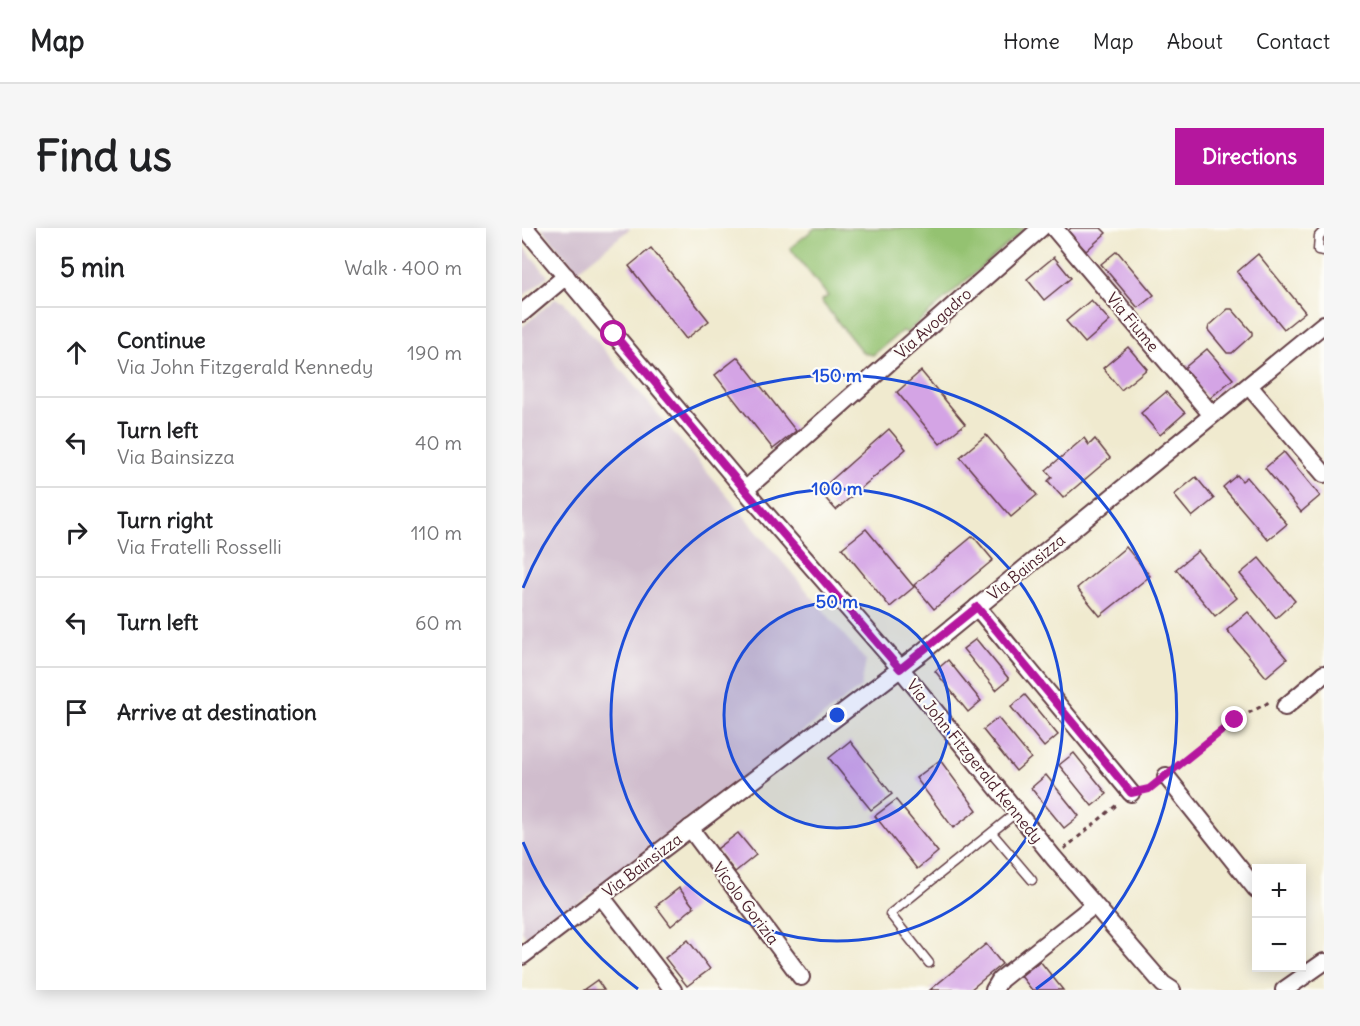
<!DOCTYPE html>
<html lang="en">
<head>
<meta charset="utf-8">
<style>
  :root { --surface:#fff; --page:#f6f6f6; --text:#202124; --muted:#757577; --line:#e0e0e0; --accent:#b5179e }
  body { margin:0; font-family:Delius,sans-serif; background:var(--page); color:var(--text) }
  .controls { position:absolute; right:18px; bottom:18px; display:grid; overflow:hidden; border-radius:0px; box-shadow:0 3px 15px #0003 }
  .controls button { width:54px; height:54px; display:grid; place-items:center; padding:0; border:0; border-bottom:2px solid var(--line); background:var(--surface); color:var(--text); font:30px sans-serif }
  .stop { position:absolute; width:18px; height:18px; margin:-14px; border:4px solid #b5179e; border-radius:50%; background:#fff }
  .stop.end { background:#b5179e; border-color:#fff; box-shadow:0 2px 6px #0008 }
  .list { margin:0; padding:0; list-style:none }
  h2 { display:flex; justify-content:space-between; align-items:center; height:78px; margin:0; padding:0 24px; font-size:26px }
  h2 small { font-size:20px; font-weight:400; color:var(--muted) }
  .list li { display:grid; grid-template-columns:39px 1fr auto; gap:18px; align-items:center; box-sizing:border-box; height:90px; padding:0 24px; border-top:2px solid var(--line) }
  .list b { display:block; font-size:22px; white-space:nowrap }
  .list p { margin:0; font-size:20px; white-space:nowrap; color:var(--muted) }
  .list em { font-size:20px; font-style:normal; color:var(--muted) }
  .icon { flex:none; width:33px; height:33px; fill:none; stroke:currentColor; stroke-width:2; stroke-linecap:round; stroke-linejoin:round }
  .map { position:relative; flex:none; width:802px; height:762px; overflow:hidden; border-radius:0px }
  header { display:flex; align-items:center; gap:36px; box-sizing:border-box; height:84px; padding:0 30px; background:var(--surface); border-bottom:2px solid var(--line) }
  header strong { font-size:28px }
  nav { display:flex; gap:33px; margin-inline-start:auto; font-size:21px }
  .intro { display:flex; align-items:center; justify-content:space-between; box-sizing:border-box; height:144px; padding:0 36px }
  h1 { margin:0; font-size:42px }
  .button { padding:15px 27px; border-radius:0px; background:var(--accent); color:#fff; font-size:21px; font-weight:700 }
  main { display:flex; gap:36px; padding:0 36px }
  aside { flex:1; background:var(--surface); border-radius:0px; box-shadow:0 3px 15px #0003 }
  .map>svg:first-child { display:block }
  .industrial { fill:#d0bdcd }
  .green { fill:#94c271; stroke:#6f704e; stroke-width:1.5 }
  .building { fill:#d4a4e5 }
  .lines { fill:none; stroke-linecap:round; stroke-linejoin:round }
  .service-casing { stroke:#633d44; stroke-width:11 }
  .minor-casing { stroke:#633d44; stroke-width:20 }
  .path { stroke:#633d44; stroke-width:3; stroke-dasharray:4.5 4.5; stroke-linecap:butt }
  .service { stroke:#fff; stroke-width:8 }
  .minor { stroke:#fff; stroke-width:16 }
  .route { stroke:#b5179e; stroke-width:8 }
  .ring { fill:none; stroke:#1d4ed8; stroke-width:3 }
  .labels { text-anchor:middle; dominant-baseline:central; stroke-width:4.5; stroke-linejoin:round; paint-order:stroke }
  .street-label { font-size:16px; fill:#4a1f2b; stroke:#fdfcf7 }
  .centre { fill:#1d4ed8; stroke:#fdfcf7; stroke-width:3 }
  .ring-label { font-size:18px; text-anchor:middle; font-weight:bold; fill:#1d4ed8; stroke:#fdfcf7; stroke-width:4.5; stroke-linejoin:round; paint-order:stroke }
</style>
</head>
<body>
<header>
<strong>Map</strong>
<nav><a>Home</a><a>Map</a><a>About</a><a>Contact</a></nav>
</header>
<div class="intro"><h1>Find us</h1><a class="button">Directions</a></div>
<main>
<aside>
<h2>5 min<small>Walk · 400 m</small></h2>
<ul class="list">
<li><svg class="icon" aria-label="ahead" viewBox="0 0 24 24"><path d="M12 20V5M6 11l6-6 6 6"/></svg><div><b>Continue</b><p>Via John Fitzgerald Kennedy</p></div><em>190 m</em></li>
<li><svg class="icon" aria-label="left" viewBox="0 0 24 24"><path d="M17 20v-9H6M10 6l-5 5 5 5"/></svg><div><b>Turn left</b><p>Via Bainsizza</p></div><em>40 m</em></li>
<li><svg class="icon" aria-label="right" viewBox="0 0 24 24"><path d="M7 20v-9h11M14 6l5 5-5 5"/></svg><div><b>Turn right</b><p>Via Fratelli Rosselli</p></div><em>110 m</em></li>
<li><svg class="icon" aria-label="left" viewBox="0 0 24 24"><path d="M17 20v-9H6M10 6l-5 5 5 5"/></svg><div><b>Turn left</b></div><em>60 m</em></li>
<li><svg class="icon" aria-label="arrive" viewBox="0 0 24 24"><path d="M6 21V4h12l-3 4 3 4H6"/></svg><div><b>Arrive at destination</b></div></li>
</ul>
</aside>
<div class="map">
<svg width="802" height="762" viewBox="0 0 802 762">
  <rect width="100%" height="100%" fill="#fdfcf7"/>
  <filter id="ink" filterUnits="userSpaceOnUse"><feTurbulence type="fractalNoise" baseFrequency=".0167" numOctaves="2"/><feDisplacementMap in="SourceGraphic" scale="12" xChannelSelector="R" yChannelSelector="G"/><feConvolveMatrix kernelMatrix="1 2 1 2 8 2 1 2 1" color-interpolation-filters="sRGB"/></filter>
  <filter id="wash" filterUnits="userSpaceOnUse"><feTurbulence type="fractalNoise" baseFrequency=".008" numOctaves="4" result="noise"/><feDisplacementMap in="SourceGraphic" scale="24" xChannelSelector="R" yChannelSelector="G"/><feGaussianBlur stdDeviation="1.35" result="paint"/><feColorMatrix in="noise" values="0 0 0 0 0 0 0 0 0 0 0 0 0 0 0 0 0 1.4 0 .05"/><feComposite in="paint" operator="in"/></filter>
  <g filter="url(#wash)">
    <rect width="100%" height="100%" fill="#f0eacf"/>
    <g class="industrial">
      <polygon points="20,0 109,0 55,43"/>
      <polygon points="0,17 26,48 0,69"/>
      <polygon points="33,71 42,74 344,433 339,459 7,713 0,703 0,99"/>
    </g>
    <polygon class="green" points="293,0 504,0 384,105 381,102 351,127 341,125 299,73 306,68 268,20"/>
    <g id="blocks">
      <g class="building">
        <polygon points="549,0 579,0 584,5 564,23 546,3"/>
        <polygon points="129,20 187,93 164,111 107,38"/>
        <polygon points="595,23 632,67 616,80 579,36"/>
        <polygon points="736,26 783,84 762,101 715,44"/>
        <polygon points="532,29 549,50 522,72 505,51"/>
        <polygon points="569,72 588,93 563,115 544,93"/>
        <polygon points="706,81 710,81 730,104 730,107 710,125 705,125 686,102 687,98"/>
        <polygon points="606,119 625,141 599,162 581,140"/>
        <polygon points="685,121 711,151 687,171 661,141"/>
        <polygon points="216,129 274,203 251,221 193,147"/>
        <polygon points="399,143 443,196 418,216 375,164"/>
        <polygon points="644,164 663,185 638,207 619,185"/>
        <polygon points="367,201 384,221 314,282 297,263"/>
        <polygon points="464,207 515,267 489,289 438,229"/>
        <polygon points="562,210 567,217 573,211 588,230 541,270 526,253 530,249 524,242"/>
        <polygon points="762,224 798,268 779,284 743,240"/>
        <polygon points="715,247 720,253 725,249 765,296 746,312 701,259"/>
        <polygon points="674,249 692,271 670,289 652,267"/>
        <polygon points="344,301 392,359 368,379 320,320"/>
        <polygon points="451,308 471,332 412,381 392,357"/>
        <polygon points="604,319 628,348 578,388 555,360"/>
        <polygon points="676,323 715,370 693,388 654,341"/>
        <polygon points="737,330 773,373 754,390 718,346"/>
        <polygon points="726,384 765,431 744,449 705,402"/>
        <polygon points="454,411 487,451 474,462 441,421"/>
        <polygon points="426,432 459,473 446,484 413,443"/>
        <polygon points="503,467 536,507 522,519 489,479"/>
        <polygon points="476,490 509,530 494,543 461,502"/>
        <polygon points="328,513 370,566 349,582 307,530"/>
        <polygon points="552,525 585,566 570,578 537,537"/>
        <polygon points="418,532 455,582 431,600 394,550"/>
        <polygon points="524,547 557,588 542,600 509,560"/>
        <polygon points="374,572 416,624 395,641 353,588"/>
        <polygon points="216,605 234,627 213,644 195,621"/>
        <polygon points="157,660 172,679 149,698 134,678"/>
        <polygon points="166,712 188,741 165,758 143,730"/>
        <polygon points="464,716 480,736 448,762 408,762"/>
        <polygon points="518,733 541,762 510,762 499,748"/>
        <polygon points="75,752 82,762 61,762"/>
      </g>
    </g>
  </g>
  <g filter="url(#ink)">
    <use href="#blocks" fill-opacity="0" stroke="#633d44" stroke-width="1.5"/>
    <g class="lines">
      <defs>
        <g id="service">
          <polyline points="802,3 797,8 796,22 802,23"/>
          <polyline points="470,605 510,652"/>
          <polyline points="407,735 368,686 495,584"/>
        </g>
        <g id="minor">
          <polyline points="3,0 223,262 378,440 532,630 641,756 650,762"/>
          <polyline points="532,0 690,187"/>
          <polyline points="0,85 44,48"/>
          <polyline points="727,158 802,246"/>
          <polyline points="223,262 519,0"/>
          <polyline points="455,379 609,565"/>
          <polyline points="763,479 802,446"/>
          <polyline points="644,548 734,661"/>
          <polyline points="168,600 279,749"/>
          <polyline points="79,668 151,762"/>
          <polyline points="0,728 399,425 802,96"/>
          <polyline points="472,762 478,752 572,677"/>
          <polyline points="762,762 802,734"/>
        </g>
      </defs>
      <use href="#service" class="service-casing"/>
      <use href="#minor" class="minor-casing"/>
      <g class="path">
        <polyline points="655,539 713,492 744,476 749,472"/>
        <polyline points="542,621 597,575"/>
      </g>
      <use href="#service" class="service"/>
      <use href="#minor" class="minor"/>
    </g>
  </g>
  <g class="lines" filter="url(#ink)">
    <polyline class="route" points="92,106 223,262 378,441 455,379 609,565 627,561 713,492"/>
  </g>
  <circle cx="315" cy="487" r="113" fill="#1d4ed8" fill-opacity=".12"/>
  <g class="ring">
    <circle cx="315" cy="487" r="113"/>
    <circle cx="315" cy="487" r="226"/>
    <path d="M116 761A339 339 0 0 1 1 614M1 360A339 339 0 1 1 514 761"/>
  </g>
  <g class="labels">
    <g class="street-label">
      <text transform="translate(611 94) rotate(50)">Via Fiume</text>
      <text transform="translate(411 95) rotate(-42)">Via Avogadro</text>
      <text transform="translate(504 339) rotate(-39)">Via Bainsizza</text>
      <text transform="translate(453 533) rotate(51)">Via John Fitzgerald Kennedy</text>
      <text transform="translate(120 637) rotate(-37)">Via Bainsizza</text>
      <text transform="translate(224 675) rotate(53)">Vicolo Gorizia</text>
    </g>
  </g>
  <circle cx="315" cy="487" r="9" class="centre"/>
  <g class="ring-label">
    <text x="315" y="154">150 m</text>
    <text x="315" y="267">100 m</text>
    <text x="315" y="380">50 m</text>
  </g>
</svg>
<div class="controls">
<button>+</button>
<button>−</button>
</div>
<div class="stop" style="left:92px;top:106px"></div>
<div class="stop end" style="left:713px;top:492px"></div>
</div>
</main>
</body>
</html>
